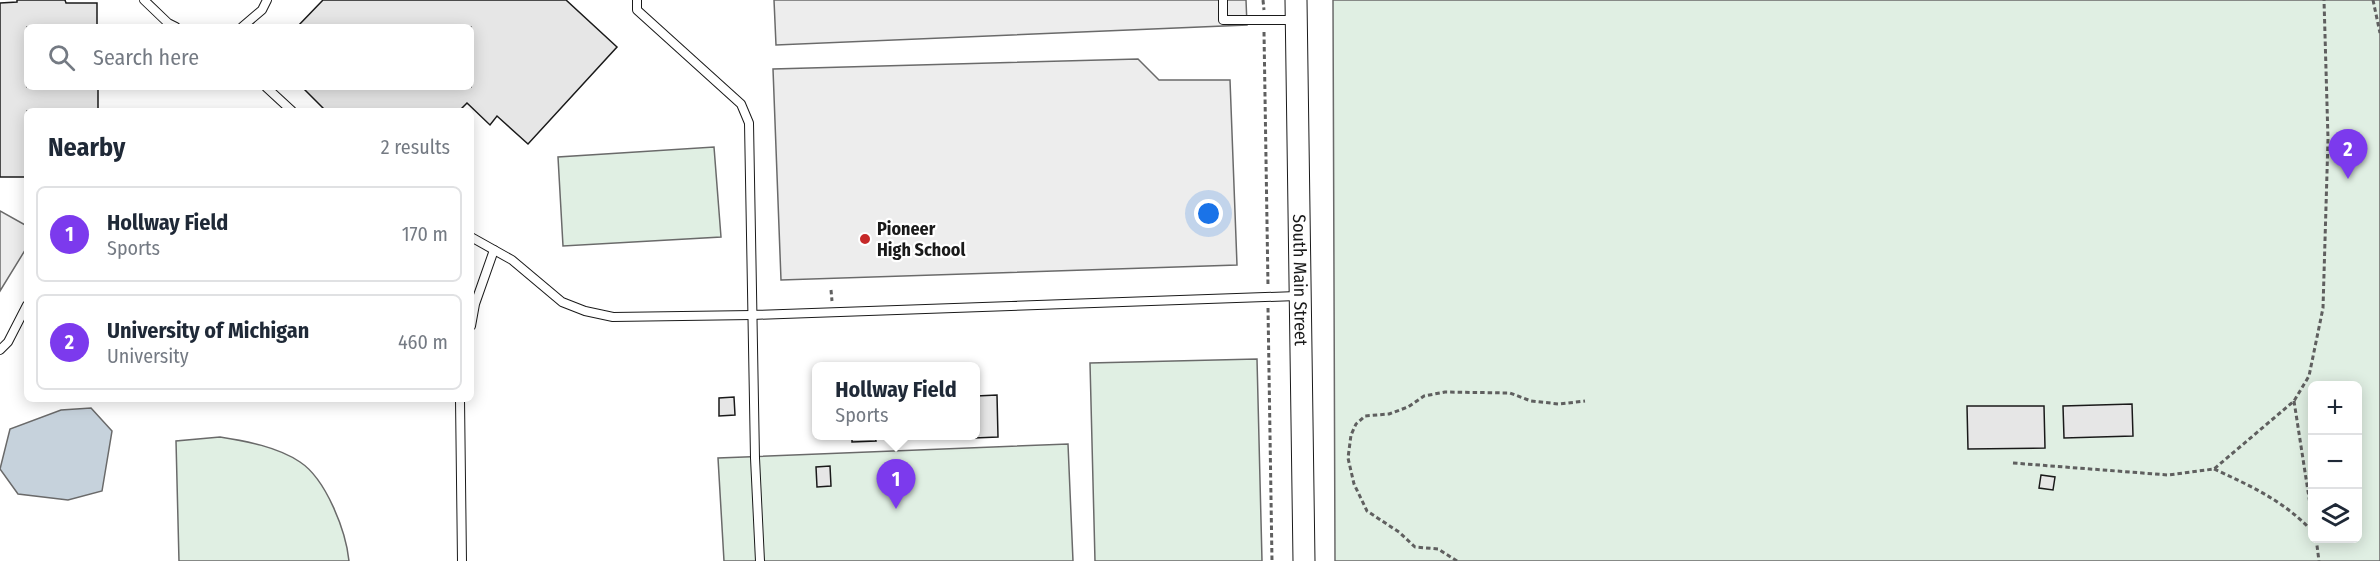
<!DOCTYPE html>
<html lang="en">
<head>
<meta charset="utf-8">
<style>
  :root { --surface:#fff; --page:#f2f2f3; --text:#1f2937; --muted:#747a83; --line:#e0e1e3; --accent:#7c3aed }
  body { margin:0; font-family:"Fira Sans Condensed",sans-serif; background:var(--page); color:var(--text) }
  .controls { position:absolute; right:18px; bottom:18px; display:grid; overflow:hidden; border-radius:9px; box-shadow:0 3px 15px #0003 }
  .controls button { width:54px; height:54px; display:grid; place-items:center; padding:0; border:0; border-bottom:2px solid var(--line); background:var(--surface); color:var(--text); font:30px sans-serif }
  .you { position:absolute; left:1209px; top:214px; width:21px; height:21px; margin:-15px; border:4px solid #fff; border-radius:50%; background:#1a73e8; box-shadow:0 0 0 9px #1a73e833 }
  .badge { display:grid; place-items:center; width:39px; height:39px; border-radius:50%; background:var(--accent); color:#fff; font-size:20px; font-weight:700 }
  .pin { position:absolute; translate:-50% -50px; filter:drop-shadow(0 2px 3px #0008) }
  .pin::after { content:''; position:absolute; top:32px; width:21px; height:18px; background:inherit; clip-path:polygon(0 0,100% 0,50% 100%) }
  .popup { position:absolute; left:812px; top:362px; width:168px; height:78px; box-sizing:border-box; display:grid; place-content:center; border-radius:9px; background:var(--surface); filter:drop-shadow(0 2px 4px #0005); font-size:20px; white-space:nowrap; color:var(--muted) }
  .popup b { font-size:22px; color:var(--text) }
  .popup::after { content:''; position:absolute; left:50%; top:100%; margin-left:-12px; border:12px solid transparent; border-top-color:var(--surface) }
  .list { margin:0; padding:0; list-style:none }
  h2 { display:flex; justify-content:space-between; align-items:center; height:78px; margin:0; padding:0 24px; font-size:26px }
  h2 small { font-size:20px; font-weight:400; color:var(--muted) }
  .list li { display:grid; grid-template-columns:39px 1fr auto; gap:18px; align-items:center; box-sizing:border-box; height:96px; margin:0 12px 12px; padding:0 12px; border:2px solid var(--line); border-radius:9px }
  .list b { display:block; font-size:22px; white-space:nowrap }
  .list p { margin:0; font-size:20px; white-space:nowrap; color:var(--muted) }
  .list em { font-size:20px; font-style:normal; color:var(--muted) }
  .icon { flex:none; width:33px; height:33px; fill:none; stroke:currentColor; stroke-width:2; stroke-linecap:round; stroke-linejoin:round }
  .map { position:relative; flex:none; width:2380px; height:561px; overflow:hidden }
  .search { position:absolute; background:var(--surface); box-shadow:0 3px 15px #0003; left:24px; top:24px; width:450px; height:66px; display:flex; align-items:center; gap:15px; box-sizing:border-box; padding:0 21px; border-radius:9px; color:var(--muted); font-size:22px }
  .panel { position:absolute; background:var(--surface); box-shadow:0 3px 15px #0003; left:24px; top:108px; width:450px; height:294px; border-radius:9px }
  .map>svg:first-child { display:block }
  .green { fill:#e0efe3; stroke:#6a6a6a; stroke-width:1.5; fill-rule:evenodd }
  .parking { fill:#ededed; stroke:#6a6a6a; stroke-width:1.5 }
  .water { fill:#c6d2dc; stroke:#6a6a6a; stroke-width:1.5 }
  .building { fill:#e6e6e6; stroke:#1a1a1a; stroke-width:1.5 }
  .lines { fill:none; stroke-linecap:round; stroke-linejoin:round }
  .lane-casing { stroke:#1a1a1a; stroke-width:10 }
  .secondary-casing { stroke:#1a1a1a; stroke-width:23 }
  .path { stroke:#5f5f5f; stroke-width:3; stroke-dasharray:4.5 3; stroke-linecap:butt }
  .lane { stroke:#fff; stroke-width:8 }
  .secondary { stroke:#fff; stroke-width:21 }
  .poi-dot { fill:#c62828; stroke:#fff; stroke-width:2 }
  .labels { text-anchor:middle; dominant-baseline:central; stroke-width:4.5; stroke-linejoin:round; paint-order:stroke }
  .poi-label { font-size:18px; font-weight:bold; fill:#1a1a1a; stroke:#fff; text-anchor:start }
  .street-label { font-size:18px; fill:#1a1a1a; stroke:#fff }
</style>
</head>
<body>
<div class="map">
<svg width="2380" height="561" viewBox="0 0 2380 561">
  <rect width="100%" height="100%" fill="#fff"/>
  <g class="green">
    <path d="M1333 0H2380V561H1335ZM2312 386H2358V538H2312Z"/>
    <polygon points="714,147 721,237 563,246 558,157"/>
    <polygon points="1257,359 1262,561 1095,561 1090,363"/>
    <path d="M220 437C246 441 278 447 300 462 326 479 346 531 349 561H179L176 441Z"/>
    <polygon points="1068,444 1073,561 724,561 718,458"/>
  </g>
  <g class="parking">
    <polygon points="774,0 1246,0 1247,25 776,45"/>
    <polygon points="1138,59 1159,80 1230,80 1237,265 781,280 773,69"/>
    <polygon points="0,211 27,226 27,247 0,291"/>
  </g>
  <polygon class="water" points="91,408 112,431 102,491 68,500 18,494 0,469 10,429 61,410"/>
  <g class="building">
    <polygon points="17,0 65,0 66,3 97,3 97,27 27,27 27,87 98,87 98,111 27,111 27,177 0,177 0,3 17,2"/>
    <polygon points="323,0 566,0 617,47 528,144 497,116 490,125 467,103 459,111 326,111 302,87 471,87 471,27 297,27"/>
    <polygon points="997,395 998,437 974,438 976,396"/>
    <polygon points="734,397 735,415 719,416 719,398"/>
    <polygon points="2132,404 2133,436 2064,438 2063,406"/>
    <polygon points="1967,406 2044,406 2045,448 1968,449"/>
    <polygon points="852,436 875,436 876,441 852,442"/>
    <polygon points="830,466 831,486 817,487 816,467"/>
    <polygon points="2041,475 2055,477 2053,490 2039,488"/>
  </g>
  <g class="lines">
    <defs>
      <g id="lane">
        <polyline points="144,0 168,23 176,27"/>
        <polyline points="637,0 637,10 741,104 749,123 755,458 760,561"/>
        <polyline points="1223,0 1223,20 1295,20"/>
        <polyline points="242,27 262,10 267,0"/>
        <polyline points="266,87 292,111"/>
        <polyline points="471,237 512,260 562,302 585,311 613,317 752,315 1297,296"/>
        <polyline points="471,326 475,304 494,250"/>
        <polyline points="0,350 8,342 27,305"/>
        <polyline points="460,399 462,561"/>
      </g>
      <g id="secondary">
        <path id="s1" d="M1296 0 1304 561"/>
      </g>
    </defs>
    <use href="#lane" class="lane-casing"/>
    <use href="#secondary" class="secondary-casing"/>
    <g class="path">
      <polyline points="1263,0 1264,10"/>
      <polyline points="2373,0 2380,33"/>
      <polyline points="1264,32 1268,286"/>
      <polyline points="831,290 832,301"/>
      <polyline points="1268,308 1272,561"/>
      <polyline points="2294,401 2312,517"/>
      <polyline points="2013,463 2168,475 2214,469 2294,401 2309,376 2323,308 2328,139 2324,0"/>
      <path d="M2214 469C2251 486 2284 501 2312 531"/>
      <polyline points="2316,538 2319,561"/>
      <polyline points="1457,561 1438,549 1415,547 1399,532 1367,511 1354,484 1348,458 1351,435 1356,424 1365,416 1389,414 1408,407 1424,396 1445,392 1510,393 1531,401 1559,404 1585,401"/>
    </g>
    <use href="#lane" class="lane"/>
    <use href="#secondary" class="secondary"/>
  </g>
  <circle class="poi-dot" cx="865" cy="239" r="6"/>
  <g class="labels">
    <g class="poi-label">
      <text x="877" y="229">Pioneer<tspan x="877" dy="21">High School</tspan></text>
    </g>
    <g class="street-label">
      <text stroke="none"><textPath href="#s1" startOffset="280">South Main Street</textPath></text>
    </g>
  </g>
</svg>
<div class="controls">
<button>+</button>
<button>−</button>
<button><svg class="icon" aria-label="layers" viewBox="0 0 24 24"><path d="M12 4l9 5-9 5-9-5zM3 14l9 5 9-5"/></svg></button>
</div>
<div class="you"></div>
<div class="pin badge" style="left:896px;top:509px">1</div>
<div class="popup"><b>Hollway Field</b>Sports</div>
<div class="pin badge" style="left:2348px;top:179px">2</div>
<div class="search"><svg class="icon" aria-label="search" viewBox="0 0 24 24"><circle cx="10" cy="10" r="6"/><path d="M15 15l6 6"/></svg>Search here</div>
<section class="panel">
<h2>Nearby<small>2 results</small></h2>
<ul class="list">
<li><span class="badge">1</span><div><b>Hollway Field</b><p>Sports</p></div><em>170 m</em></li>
<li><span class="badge">2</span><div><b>University of Michigan</b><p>University</p></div><em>460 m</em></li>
</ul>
</section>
</div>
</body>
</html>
